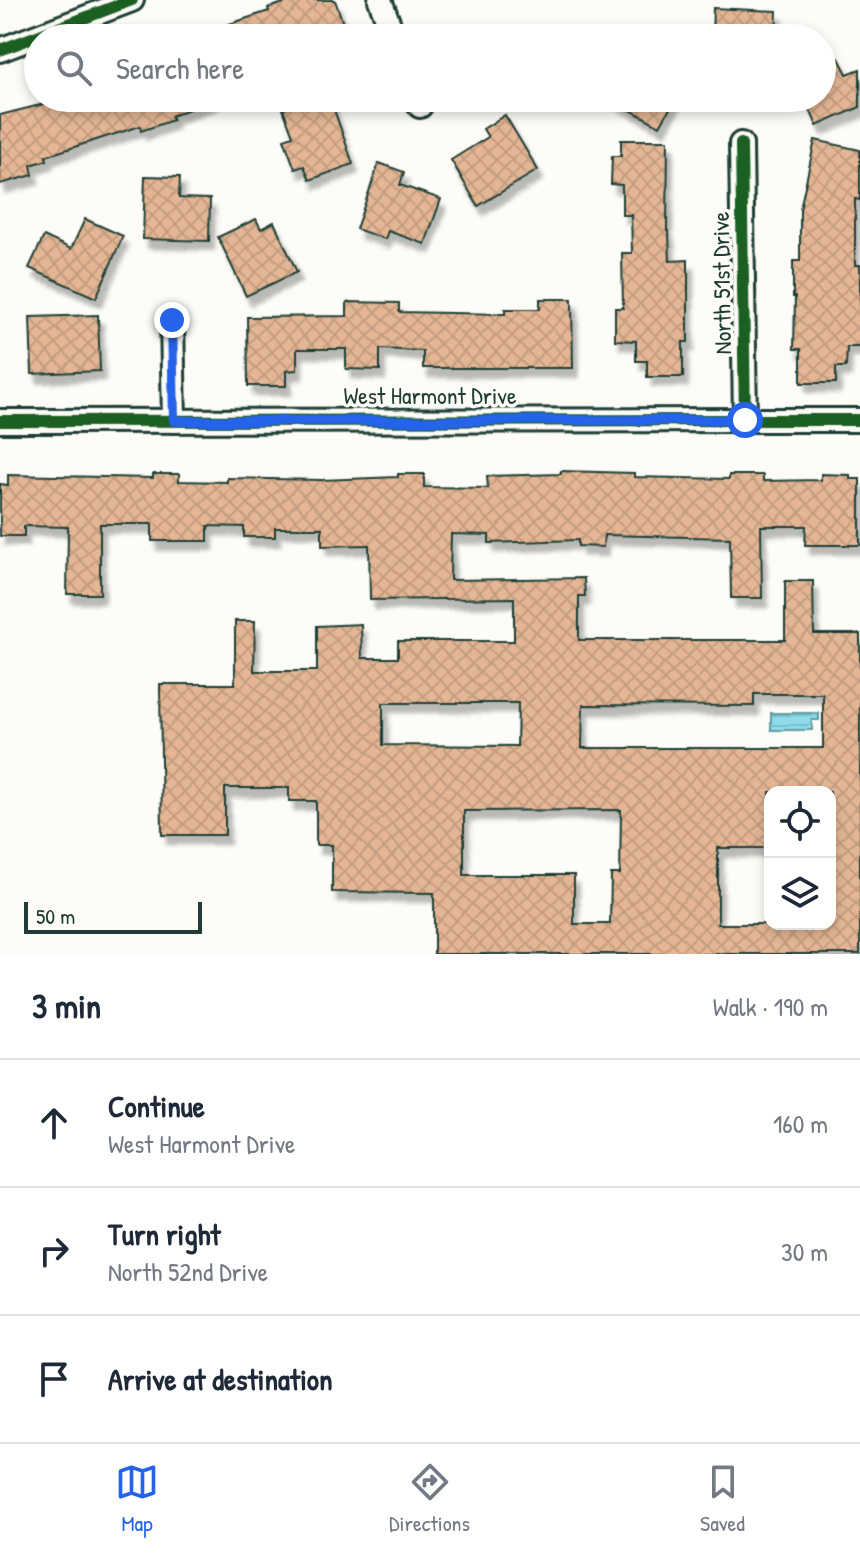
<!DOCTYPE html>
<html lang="en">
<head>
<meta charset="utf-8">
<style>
  :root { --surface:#fff; --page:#f2f2f3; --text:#1f2937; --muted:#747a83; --line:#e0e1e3; --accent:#2563eb }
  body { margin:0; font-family:"Patrick Hand",sans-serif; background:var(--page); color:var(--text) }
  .controls { position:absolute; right:24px; bottom:24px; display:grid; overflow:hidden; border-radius:16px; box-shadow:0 4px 12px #0003 }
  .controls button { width:72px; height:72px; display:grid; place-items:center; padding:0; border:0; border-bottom:2px solid var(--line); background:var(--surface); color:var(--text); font:40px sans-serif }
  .scale { position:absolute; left:24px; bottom:20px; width:178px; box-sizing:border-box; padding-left:8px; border:4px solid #1f3d34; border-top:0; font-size:22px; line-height:28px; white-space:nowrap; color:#1f3d34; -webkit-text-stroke:6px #fdfcf7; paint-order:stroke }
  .stop { position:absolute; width:24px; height:24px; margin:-18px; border:6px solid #2563eb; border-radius:50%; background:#fff }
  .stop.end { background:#2563eb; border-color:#fff; box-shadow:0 2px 8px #0008 }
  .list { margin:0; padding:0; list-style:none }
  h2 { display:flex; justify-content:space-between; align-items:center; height:104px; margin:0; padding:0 32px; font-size:34px }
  h2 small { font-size:26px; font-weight:400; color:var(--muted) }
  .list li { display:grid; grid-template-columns:52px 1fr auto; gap:24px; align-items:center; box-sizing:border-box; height:128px; padding:0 32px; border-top:2px solid var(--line) }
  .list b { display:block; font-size:30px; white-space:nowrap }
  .list p { margin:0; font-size:26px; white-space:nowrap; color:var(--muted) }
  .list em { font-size:26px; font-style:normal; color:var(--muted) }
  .icon { flex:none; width:44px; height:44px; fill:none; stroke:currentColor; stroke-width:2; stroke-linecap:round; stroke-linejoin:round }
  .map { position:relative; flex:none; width:860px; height:954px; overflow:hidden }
  .search { position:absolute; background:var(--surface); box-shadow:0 4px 12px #0003; left:24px; right:24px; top:24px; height:88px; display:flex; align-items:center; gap:20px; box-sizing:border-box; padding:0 28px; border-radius:44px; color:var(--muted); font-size:30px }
  .sheet { height:488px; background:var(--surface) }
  nav { display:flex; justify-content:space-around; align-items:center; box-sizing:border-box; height:112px; border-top:2px solid var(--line); background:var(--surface); font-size:22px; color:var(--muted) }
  nav a { display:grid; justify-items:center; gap:4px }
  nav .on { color:var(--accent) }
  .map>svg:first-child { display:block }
  .water { fill:url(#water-rules); stroke:#619ca2; stroke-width:2 }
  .building { fill:url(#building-cross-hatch); stroke:#1f3d34; stroke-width:2; fill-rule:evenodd; filter:url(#shadow) }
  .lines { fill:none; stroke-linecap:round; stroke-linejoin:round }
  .street-casing { stroke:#1f3d34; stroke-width:28 }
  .street { stroke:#fdfcf7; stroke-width:22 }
  .cycleway-casing { stroke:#fdfcf7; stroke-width:17 }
  .cycleway { stroke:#1b5e20; stroke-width:12 }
  .route { stroke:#2563eb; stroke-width:10 }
  .labels { text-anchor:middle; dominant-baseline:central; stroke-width:7; stroke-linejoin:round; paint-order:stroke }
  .street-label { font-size:24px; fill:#1f3d34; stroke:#fdfcf7 }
</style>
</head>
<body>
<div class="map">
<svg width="860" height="954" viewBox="0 0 860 954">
  <defs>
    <pattern id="water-rules" width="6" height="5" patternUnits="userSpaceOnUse" patternTransform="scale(2)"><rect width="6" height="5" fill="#8ddbeb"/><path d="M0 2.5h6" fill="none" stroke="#79bdca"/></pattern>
    <pattern id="building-cross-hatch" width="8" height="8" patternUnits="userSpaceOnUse" patternTransform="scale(2)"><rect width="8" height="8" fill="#e4b694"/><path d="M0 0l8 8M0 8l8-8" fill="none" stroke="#c39d80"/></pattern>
    <filter id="shadow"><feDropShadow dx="5" dy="9" stdDeviation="2" flood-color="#0004"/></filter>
  </defs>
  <rect width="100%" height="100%" fill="#fdfcf7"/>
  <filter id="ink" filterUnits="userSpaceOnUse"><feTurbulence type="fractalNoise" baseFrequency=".0125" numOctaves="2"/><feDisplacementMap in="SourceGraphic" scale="16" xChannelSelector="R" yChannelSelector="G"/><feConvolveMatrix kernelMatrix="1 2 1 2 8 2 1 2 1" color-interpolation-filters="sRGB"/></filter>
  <g filter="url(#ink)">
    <polygon class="water" points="771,713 819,713 819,720 812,720 812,730 771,730"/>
    <g class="building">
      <polygon points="293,0 335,0 348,38 199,38 199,34 269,11 268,8"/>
      <polygon points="713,8 777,11 776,38 712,38"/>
      <polygon points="839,58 847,74 860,69 860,107 817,126 805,98 822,98 822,65"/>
      <polygon points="42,98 213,98 213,100 171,116 173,120 141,131 140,126 46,156 47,160 31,165 33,175 0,184 0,115 44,104"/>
      <polygon points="314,98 330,98 353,164 310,180 304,166 295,169 284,139 293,136 283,109"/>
      <polygon points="608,98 676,98 660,126"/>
      <polygon points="505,115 538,170 478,206 451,160 488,137 483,129"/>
      <polygon points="621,140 668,140 667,231 669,231 670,261 688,260 688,342 683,342 683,377 647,377 647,361 636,361 636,341 615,340 615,308 623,308 622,253 632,253 631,215 622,215 622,185 611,184 612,156 621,156"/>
      <polygon points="815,140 860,150 860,200 855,199 855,265 860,265 860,347 847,347 846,367 836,367 836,383 801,383 801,349 794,349 795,297 793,297 793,261 800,261 800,209"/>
      <polygon points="379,163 404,172 400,185 441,199 425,244 388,231 385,239 356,229"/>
      <polygon points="145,176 180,177 179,198 210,199 209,241 143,239"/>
      <polygon points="85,219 123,236 96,298 29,268 44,236 71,249"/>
      <polygon points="256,219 261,229 274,222 297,272 246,296 218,237"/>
      <polygon points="540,299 572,299 573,368 423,368 423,351 380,349 380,370 346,369 346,349 297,349 297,370 286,371 286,386 248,386 247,317 347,316 347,302 399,303 399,312 505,314 505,309 540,309"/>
      <polygon points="98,315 100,371 32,374 30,317"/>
      <path d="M561 471 634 473V477L729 479V475H763V481L821 480V474L850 475V479H860V545H805L806 526H761L762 598H731L730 538 604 535 603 547 578 546V540L489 543V535L451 534 450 580 584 578 585 596H579V640H785V581H813L814 634H860V954H434V893L332 892V845H316V801H289V788H225V835H162L160 684H235V621H255L254 671H317V626L361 624 362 658H398V641H514V598L370 600 369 545 322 546V528H275V537H244V527L208 526V541H152V524H100V594H67L68 527 24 526V536H0V484L8 485V475L153 478V474H179V481L227 482V478L321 480 398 477V474H424V487L488 488 487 476 561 474ZM754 694H823V748H582L583 705 754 706ZM383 703H518L517 746 383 745ZM770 792H830V926L775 927V924H718V848H770ZM621 810 620 874H611L610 924H574V875H464V811Z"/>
    </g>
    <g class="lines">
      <defs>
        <g id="street">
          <polyline points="380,0 394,38"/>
          <polyline points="0,50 132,0"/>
          <polyline points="417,98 420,106"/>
          <polyline points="741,144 745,420"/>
          <polyline points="172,320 174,421"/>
          <polyline points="0,421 860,420"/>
        </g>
      </defs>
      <use href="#street" class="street-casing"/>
      <use href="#street" class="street"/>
      <defs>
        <g id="cycleway">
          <polyline points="0,50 132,0"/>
          <polyline points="741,144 745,420"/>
          <polyline points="0,421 860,420"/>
        </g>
      </defs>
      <use href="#cycleway" class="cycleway-casing"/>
      <use href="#cycleway" class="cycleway"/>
    </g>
  </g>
  <g class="lines" filter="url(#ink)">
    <polyline class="route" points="172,320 174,421 745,420"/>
  </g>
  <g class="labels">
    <g class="street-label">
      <text transform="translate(721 283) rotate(-91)">North 51st Drive</text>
      <text x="430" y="395">West Harmont Drive</text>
    </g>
  </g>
</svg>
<div class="controls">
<button><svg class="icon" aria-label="locate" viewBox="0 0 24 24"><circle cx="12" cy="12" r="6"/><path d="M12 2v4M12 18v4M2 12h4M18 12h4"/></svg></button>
<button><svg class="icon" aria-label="layers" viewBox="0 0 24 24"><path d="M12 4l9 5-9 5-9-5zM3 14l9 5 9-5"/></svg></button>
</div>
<div class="scale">50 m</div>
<div class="stop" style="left:745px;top:420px"></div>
<div class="stop end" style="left:172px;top:320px"></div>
<div class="search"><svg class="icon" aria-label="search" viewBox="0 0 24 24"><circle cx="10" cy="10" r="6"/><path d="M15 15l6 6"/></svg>Search here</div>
</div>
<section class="sheet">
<h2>3 min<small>Walk · 190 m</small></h2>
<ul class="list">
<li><svg class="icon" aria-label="ahead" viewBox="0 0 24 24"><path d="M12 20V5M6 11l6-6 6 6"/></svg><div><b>Continue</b><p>West Harmont Drive</p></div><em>160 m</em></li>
<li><svg class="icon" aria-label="right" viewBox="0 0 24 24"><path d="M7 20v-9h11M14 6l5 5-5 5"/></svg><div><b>Turn right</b><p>North 52nd Drive</p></div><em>30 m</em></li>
<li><svg class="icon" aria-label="arrive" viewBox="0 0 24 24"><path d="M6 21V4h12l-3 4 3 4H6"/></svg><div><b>Arrive at destination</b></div></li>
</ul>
</section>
<nav>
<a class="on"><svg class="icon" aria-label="map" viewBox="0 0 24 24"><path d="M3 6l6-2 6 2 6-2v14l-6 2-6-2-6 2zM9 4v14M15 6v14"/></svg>Map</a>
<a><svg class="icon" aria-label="directions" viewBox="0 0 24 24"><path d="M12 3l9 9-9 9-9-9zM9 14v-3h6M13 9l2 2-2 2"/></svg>Directions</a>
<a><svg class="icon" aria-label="saved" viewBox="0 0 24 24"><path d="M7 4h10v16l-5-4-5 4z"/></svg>Saved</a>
</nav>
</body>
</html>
